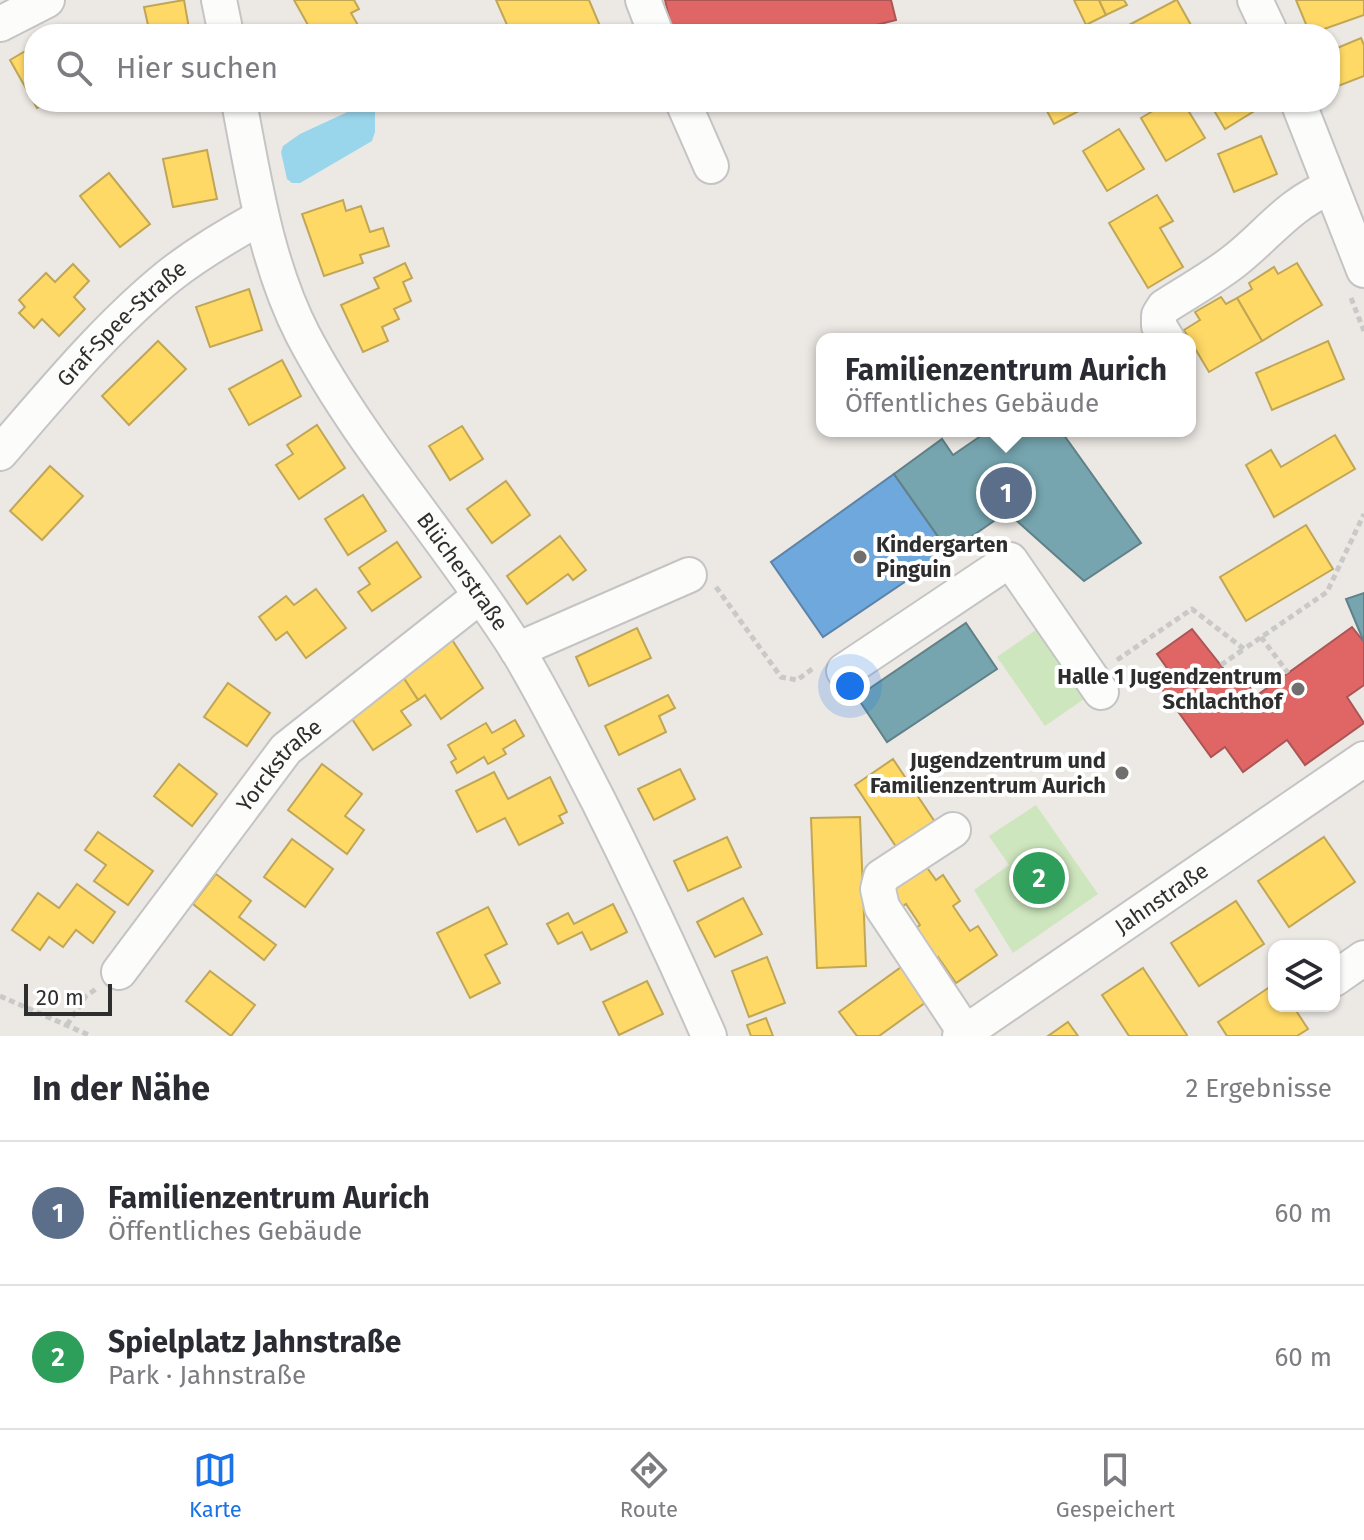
<!DOCTYPE html>
<html lang="de">
<head>
<meta charset="utf-8">
<style>
  :root { --surface:#fff; --page:#f7f7f7; --text:#2b2b33; --muted:#7c7c81; --line:#e1e1e2; --accent:#1a73e8 }
  body { margin:0; font-family:"Fira Sans",sans-serif; background:var(--page); color:var(--text) }
  .controls { position:absolute; right:24px; bottom:24px; display:grid; overflow:hidden; border-radius:16px; box-shadow:0 2px 6px #0004 }
  .controls button { width:72px; height:72px; display:grid; place-items:center; padding:0; border:0; border-bottom:2px solid var(--line); background:var(--surface); color:var(--text); font:40px sans-serif }
  .scale { position:absolute; left:24px; bottom:20px; width:88px; box-sizing:border-box; padding-left:8px; border:4px solid #2e2e2e; border-top:0; font-size:22px; line-height:28px; white-space:nowrap; color:#2e2e2e; -webkit-text-stroke:6px #fff; paint-order:stroke }
  .you { position:absolute; left:850px; top:686px; width:28px; height:28px; margin:-20px; border:6px solid #fff; border-radius:50%; background:#1a73e8; box-shadow:0 0 0 12px #1a73e833 }
  .badge { display:grid; place-items:center; width:52px; height:52px; border-radius:50%; background:var(--accent); color:#fff; font-size:26px; font-weight:700 }
  .pin { position:absolute; translate:-50% -50%; border:4px solid #fff; box-shadow:0 2px 8px #0006 }
  .popup { position:absolute; left:816px; top:333px; width:380px; height:104px; box-sizing:border-box; display:grid; place-content:center; border-radius:16px; background:var(--surface); filter:drop-shadow(0 2px 6px #0005); font-size:26px; white-space:nowrap; color:var(--muted) }
  .popup b { font-size:30px; color:var(--text) }
  .popup::after { content:''; position:absolute; left:50%; top:100%; margin-left:-16px; border:16px solid transparent; border-top-color:var(--surface) }
  .list { margin:0; padding:0; list-style:none }
  h2 { display:flex; justify-content:space-between; align-items:center; height:104px; margin:0; padding:0 32px; font-size:34px }
  h2 small { font-size:26px; font-weight:400; color:var(--muted) }
  .list li { display:grid; grid-template-columns:52px 1fr auto; gap:24px; align-items:center; box-sizing:border-box; height:144px; padding:0 32px; border-top:2px solid var(--line) }
  .list b { display:block; font-size:30px; white-space:nowrap }
  .list p { margin:0; font-size:26px; white-space:nowrap; color:var(--muted) }
  .list em { font-size:26px; font-style:normal; color:var(--muted) }
  .icon { flex:none; width:44px; height:44px; fill:none; stroke:currentColor; stroke-width:2; stroke-linecap:round; stroke-linejoin:round }
  .map { position:relative; flex:none; width:1364px; height:1036px; overflow:hidden }
  .search { position:absolute; background:var(--surface); box-shadow:0 2px 6px #0004; left:24px; right:24px; top:24px; height:88px; display:flex; align-items:center; gap:20px; box-sizing:border-box; padding:0 28px; border-radius:32px; color:var(--muted); font-size:30px }
  .sheet { height:392px; background:var(--surface) }
  nav { display:flex; justify-content:space-around; align-items:center; box-sizing:border-box; height:112px; border-top:2px solid var(--line); background:var(--surface); font-size:22px; color:var(--muted) }
  nav a { display:grid; justify-items:center; gap:4px }
  nav .on { color:var(--accent) }
  .map>svg:first-child { display:block }
  .green { fill:#cee6be }
  .water { fill:#99d6ec }
  .homes { fill:#ffd966; stroke:#c0a655; stroke-width:2 }
  .shops { fill:#e06666; stroke:#ab5555; stroke-width:2 }
  .schools { fill:#6fa8dc; stroke:#5c83a8; stroke-width:2 }
  .public { fill:#76a5af; stroke:#608188; stroke-width:2 }
  .lines { fill:none; stroke-linecap:round; stroke-linejoin:round }
  .minor-casing { stroke:#c5c4c5; stroke-width:38 }
  .path { stroke:#c9c9c8; stroke-width:5; stroke-dasharray:6 4; stroke-linecap:butt }
  .minor { stroke:#fcfcfb; stroke-width:34 }
  .poi-dot { fill:#706f6e; stroke:#fff; stroke-width:3 }
  .labels { text-anchor:middle; dominant-baseline:central; stroke-width:8; stroke-linejoin:round; paint-order:stroke }
  .street-label { font-size:22px; fill:#2e2e2e; stroke:#fff }
  .poi-label { font-size:22px; font-weight:bold; fill:#2e2e2e; stroke:#fff; text-anchor:end }
</style>
</head>
<body>
<div class="map">
<svg width="1364" height="1036" viewBox="0 0 1364 1036">
  <rect width="100%" height="100%" fill="#ece8e4"/>
  <g class="green">
    <polygon points="1040,627 1087,697 1045,726 997,657"/>
    <polygon points="1036,805 1098,894 1013,953 974,890 1009,865 989,836"/>
  </g>
  <polygon class="water" points="369,102 375,104 375,132 372,141 300,183 292,183 287,179 281,152 283,146 300,134"/>
  <g class="homes">
    <polygon points="184,0 190,34 150,34 144,7"/>
    <polygon points="294,0 354,0 359,9 351,13 363,34 313,34"/>
    <polygon points="496,0 589,0 600,26 582,34 511,34"/>
    <polygon points="1074,0 1099,0 1106,15 1086,25"/>
    <polygon points="1099,0 1124,0 1127,5 1106,15"/>
    <polygon points="1177,0 1196,34 1112,34 1176,0"/>
    <polygon points="1296,0 1364,0 1364,15 1310,34"/>
    <polygon points="1361,38 1364,45 1364,76 1333,88 1330,82 1330,51"/>
    <polygon points="34,46 34,102 49,102 37,108 10,60"/>
    <polygon points="1042,102 1096,102 1054,124"/>
    <polygon points="1168,102 1183,102 1205,138 1166,161 1141,118"/>
    <polygon points="1209,102 1258,102 1261,107 1225,129"/>
    <polygon points="1119,129 1144,169 1107,191 1083,151"/>
    <polygon points="1261,136 1277,174 1234,192 1218,154"/>
    <polygon points="207,150 217,199 173,207 163,159"/>
    <polygon points="109,173 150,224 120,247 80,196"/>
    <polygon points="1157,195 1173,221 1160,228 1183,267 1148,288 1109,223"/>
    <polygon points="343,200 346,211 361,206 370,232 383,228 389,246 360,255 363,263 324,276 302,214"/>
    <polygon points="405,263 412,278 403,282 411,301 394,309 399,319 382,327 388,341 363,352 341,305 379,288 374,278"/>
    <polygon points="1297,263 1322,305 1262,341 1237,298 1252,289 1249,283 1274,267 1278,274"/>
    <polygon points="73,264 89,281 74,297 85,309 59,336 42,319 34,328 19,313 25,307 19,300 46,273 55,282"/>
    <polygon points="249,289 262,330 210,347 196,307"/>
    <polygon points="1221,297 1226,304 1237,298 1262,341 1209,372 1184,330 1200,320 1195,312"/>
    <polygon points="158,341 186,369 129,425 102,396"/>
    <polygon points="1328,341 1344,379 1272,410 1256,373"/>
    <polygon points="282,360 301,396 249,425 229,389"/>
    <polygon points="317,425 345,468 299,499 276,465 293,454 287,445"/>
    <polygon points="462,426 483,459 450,480 429,446"/>
    <polygon points="1335,435 1355,469 1274,517 1246,465 1271,450 1281,467"/>
    <polygon points="50,466 83,496 42,540 10,511"/>
    <polygon points="506,481 530,515 492,543 467,509"/>
    <polygon points="363,495 386,531 348,555 325,519"/>
    <polygon points="1306,525 1333,569 1246,621 1220,577"/>
    <polygon points="560,536 586,570 573,580 568,574 527,604 507,576"/>
    <polygon points="397,542 421,577 372,611 358,592 370,584 359,568"/>
    <polygon points="316,589 346,628 306,658 287,632 276,640 259,617 286,596 294,605"/>
    <polygon points="637,628 651,658 589,686 576,657"/>
    <polygon points="449,635 483,688 441,719 425,695 418,700 403,677 414,670 409,663"/>
    <polygon points="403,677 418,700 401,711 411,725 373,750 348,713"/>
    <polygon points="228,683 270,713 247,746 204,717"/>
    <polygon points="668,695 675,708 659,716 666,732 619,755 605,726"/>
    <polygon points="515,720 524,736 503,749 506,754 488,764 484,757 457,773 451,762 456,759 448,745 486,723 492,733"/>
    <polygon points="893,759 935,822 897,848 855,785"/>
    <polygon points="179,764 217,794 192,826 154,796"/>
    <polygon points="322,764 362,794 345,816 364,830 347,854 288,810"/>
    <polygon points="680,769 695,799 654,820 638,789"/>
    <polygon points="494,772 508,799 550,777 567,812 559,816 563,823 519,845 505,818 477,832 456,791"/>
    <polygon points="860,817 866,966 817,968 811,818"/>
    <polygon points="98,832 153,871 128,905 94,881 106,865 85,850"/>
    <polygon points="727,837 741,867 688,891 674,861"/>
    <polygon points="1324,837 1355,882 1289,927 1258,881"/>
    <polygon points="292,839 333,869 305,907 264,877"/>
    <polygon points="920,858 936,880 943,875 960,901 953,906 970,931 978,926 997,955 956,983 938,957 933,961 913,930 920,925 906,904 900,908 882,883"/>
    <polygon points="216,874 251,901 239,917 276,945 264,960 193,904"/>
    <polygon points="77,884 115,912 93,943 76,930 63,947 49,937 40,950 12,930 38,893 59,908"/>
    <polygon points="743,898 762,934 715,957 697,922"/>
    <polygon points="1236,901 1264,944 1199,986 1171,943"/>
    <polygon points="613,904 627,932 591,950 582,932 558,944 547,924 568,913 574,924"/>
    <polygon points="488,907 507,944 485,955 500,983 470,998 437,933"/>
    <polygon points="767,957 785,1003 749,1017 732,971"/>
    <polygon points="904,965 929,1000 879,1036 857,1036 839,1012"/>
    <polygon points="1143,968 1187,1035 1186,1036 1129,1036 1102,995"/>
    <polygon points="210,971 255,1005 231,1036 186,1001"/>
    <polygon points="647,981 663,1014 619,1035 603,1002"/>
    <polygon points="1274,984 1274,1006 1293,1006 1308,1029 1297,1036 1227,1036 1218,1022"/>
    <polygon points="766,1018 773,1036 751,1036 747,1025"/>
    <polygon points="1068,1022 1078,1036 1048,1036"/>
  </g>
  <g class="shops">
    <polygon points="665,0 891,0 896,20 840,34 673,34"/>
    <polygon points="1352,627 1364,642 1364,685 1347,697 1364,723 1305,765 1287,740 1243,772 1225,747 1211,757 1161,688 1174,678 1157,654 1192,629 1227,673 1235,667 1256,696"/>
  </g>
  <polygon class="schools" points="894,474 949,552 823,637 771,562"/>
  <g class="public">
    <polygon points="988,431 1061,431 1141,543 1084,581 1007,512 949,552 894,474 942,439 953,455"/>
    <polygon points="1364,593 1364,642 1346,599"/>
    <polygon points="966,623 997,669 887,742 857,697"/>
  </g>
  <g class="lines">
    <defs>
      <g id="minor">
        <polyline points="219,0 226,34"/>
        <polyline points="643,0 656,34"/>
        <polyline points="1255,0 1271,34"/>
        <polyline points="0,24 47,0"/>
        <path id="s1" d="M239 102C254 180 266 263 303 335 361 446 451 544 518 651 547 699 572 750 598 800 637 878 674 956 709 1036"/>
        <polyline points="683,102 711,166"/>
        <polyline points="1298,102 1364,270"/>
        <path d="M1167 339 1159 326V315L1164 307C1187 292 1211 279 1233 262 1268 235 1288 204 1331 187"/>
        <path id="s2" d="M0 453C53 392 106 327 169 276 198 253 229 235 261 217"/>
        <polyline points="517,650 689,575"/>
        <polyline points="844,671 1010,560 1101,692"/>
        <polyline points="953,830 881,877 878,889 882,907 965,1032"/>
        <path id="s3" d="M119 972 286 749 480 596"/>
        <polyline points="1334,979 1364,958"/>
        <path id="s4" d="M960 1036 1364 759"/>
      </g>
    </defs>
    <use href="#minor" class="minor-casing"/>
    <g class="path">
      <polyline points="1351,298 1364,331"/>
      <polyline points="925,568 931,578"/>
      <polyline points="716,587 781,677 797,680 815,667"/>
      <polyline points="1261,637 1288,673"/>
      <polyline points="1117,660 1192,609 1244,649 1327,592 1364,514"/>
      <polyline points="1221,665 1244,649"/>
      <polyline points="0,996 91,1036"/>
      <polyline points="67,1025 86,996 96,989"/>
    </g>
    <use href="#minor" class="minor"/>
  </g>
  <g class="poi-dot">
    <circle cx="860" cy="557" r="8"/>
    <circle cx="1298" cy="689" r="8"/>
    <circle cx="1122" cy="773" r="8"/>
  </g>
  <g class="labels">
    <g class="street-label">
      <text stroke="none"><textPath href="#s2" startOffset="178">Graf-Spee-Straße</textPath></text>
      <text stroke="none"><textPath href="#s1" startOffset="528">Blücherstraße</textPath></text>
      <text stroke="none"><textPath href="#s3" startOffset="262">Yorckstraße</textPath></text>
      <text stroke="none"><textPath href="#s4" startOffset="244">Jahnstraße</textPath></text>
    </g>
    <g class="poi-label">
      <text x="876" y="544" text-anchor="start">Kindergarten<tspan x="876" dy="25">Pinguin</tspan></text>
      <text x="1282" y="676">Halle 1 Jugendzentrum<tspan x="1282" dy="25">Schlachthof</tspan></text>
      <text x="1106" y="760">Jugendzentrum und<tspan x="1106" dy="25">Familienzentrum Aurich</tspan></text>
    </g>
  </g>
</svg>
<div class="controls">
<button><svg class="icon" aria-label="layers" viewBox="0 0 24 24"><path d="M12 4l9 5-9 5-9-5zM3 14l9 5 9-5"/></svg></button>
</div>
<div class="scale">20 m</div>
<div class="you"></div>
<div class="pin badge" style="left:1006px;top:493px;background:#5c6f8a">1</div>
<div class="popup"><b>Familienzentrum Aurich</b>Öffentliches Gebäude</div>
<div class="pin badge" style="left:1039px;top:878px;background:#2e9e5b">2</div>
<div class="search"><svg class="icon" aria-label="search" viewBox="0 0 24 24"><circle cx="10" cy="10" r="6"/><path d="M15 15l6 6"/></svg>Hier suchen</div>
</div>
<section class="sheet">
<h2>In der Nähe<small>2 Ergebnisse</small></h2>
<ul class="list">
<li><span class="badge" style="background:#5c6f8a">1</span><div><b>Familienzentrum Aurich</b><p>Öffentliches Gebäude</p></div><em>60 m</em></li>
<li><span class="badge" style="background:#2e9e5b">2</span><div><b>Spielplatz Jahnstraße</b><p>Park · Jahnstraße</p></div><em>60 m</em></li>
</ul>
</section>
<nav>
<a class="on"><svg class="icon" aria-label="map" viewBox="0 0 24 24"><path d="M3 6l6-2 6 2 6-2v14l-6 2-6-2-6 2zM9 4v14M15 6v14"/></svg>Karte</a>
<a><svg class="icon" aria-label="directions" viewBox="0 0 24 24"><path d="M12 3l9 9-9 9-9-9zM9 14v-3h6M13 9l2 2-2 2"/></svg>Route</a>
<a><svg class="icon" aria-label="saved" viewBox="0 0 24 24"><path d="M7 4h10v16l-5-4-5 4z"/></svg>Gespeichert</a>
</nav>
</body>
</html>
